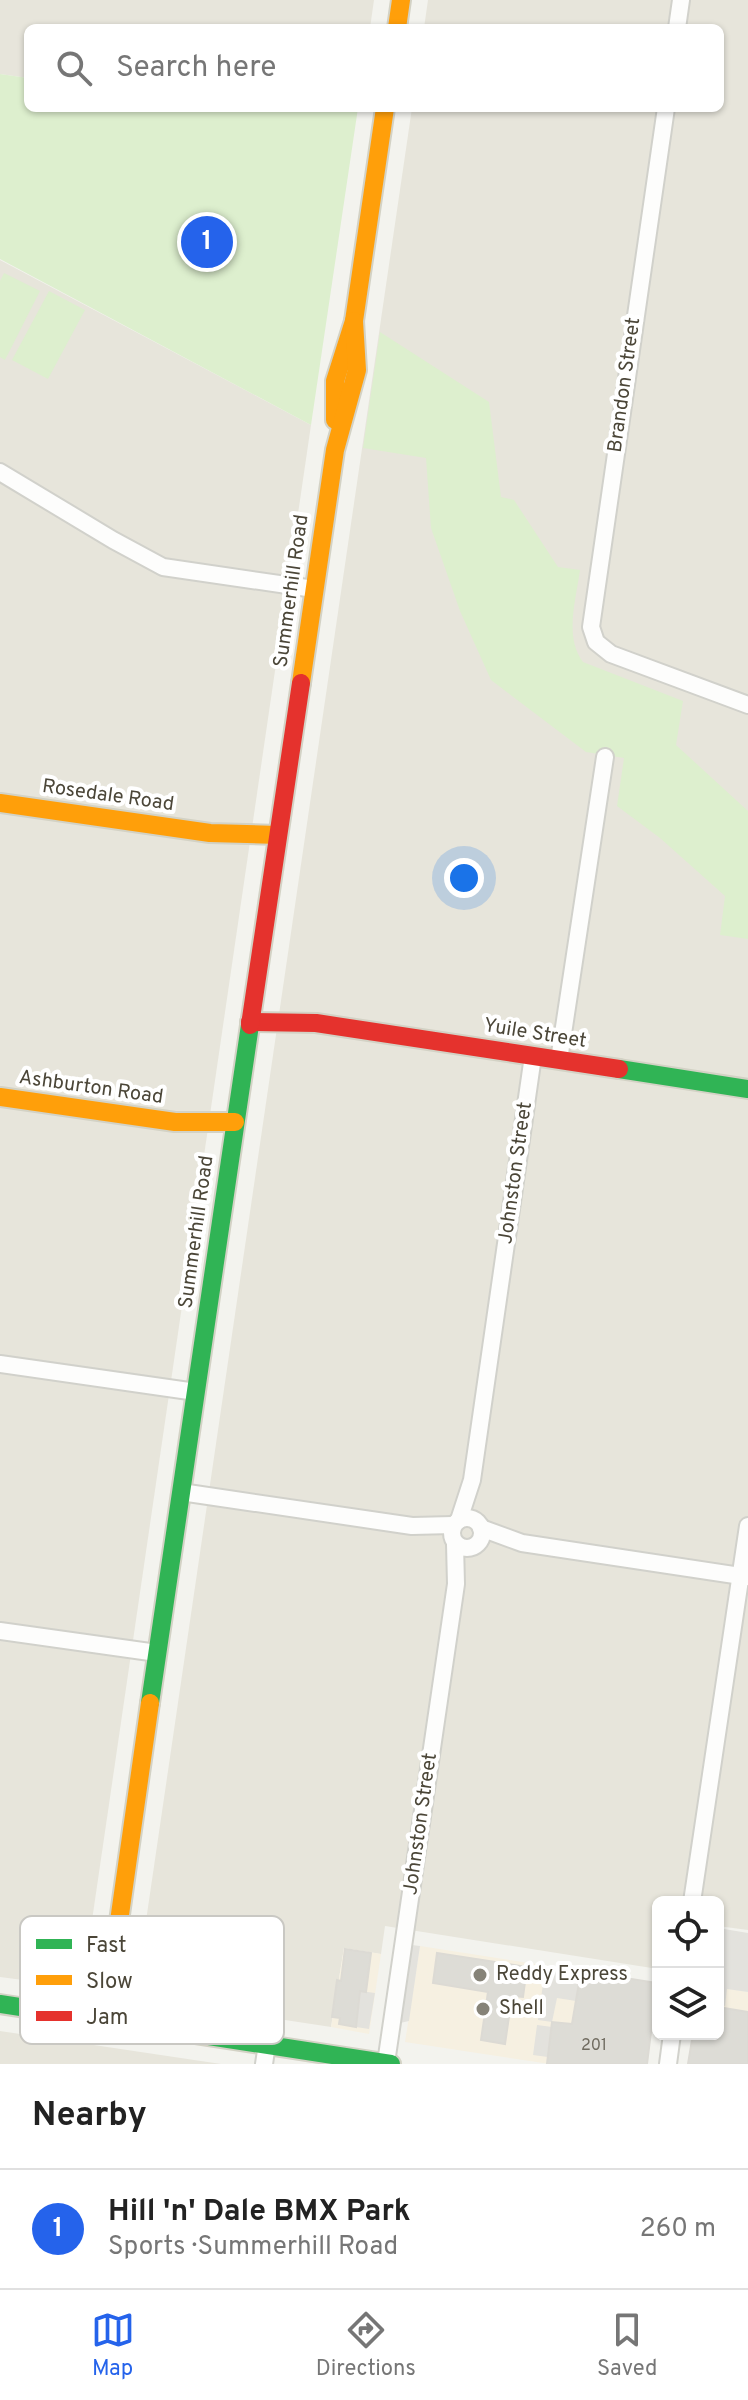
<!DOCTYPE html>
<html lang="en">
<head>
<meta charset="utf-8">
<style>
  :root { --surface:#fff; --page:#f2f2f2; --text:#222; --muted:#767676; --line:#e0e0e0; --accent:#2563eb }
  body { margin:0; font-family:Overpass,sans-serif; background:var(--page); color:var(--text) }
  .controls { position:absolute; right:24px; bottom:24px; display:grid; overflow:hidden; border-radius:12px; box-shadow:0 2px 6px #0004 }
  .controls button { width:72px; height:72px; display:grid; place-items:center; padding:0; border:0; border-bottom:2px solid var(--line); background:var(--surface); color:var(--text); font:40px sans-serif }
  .you { position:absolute; left:464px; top:878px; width:28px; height:28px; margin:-20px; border:6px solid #fff; border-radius:50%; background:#1a73e8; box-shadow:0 0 0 12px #1a73e833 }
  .badge { display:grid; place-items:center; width:52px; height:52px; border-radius:50%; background:var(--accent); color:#fff; font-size:26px; font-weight:700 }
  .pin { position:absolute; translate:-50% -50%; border:4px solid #fff; box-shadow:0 2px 8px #0006 }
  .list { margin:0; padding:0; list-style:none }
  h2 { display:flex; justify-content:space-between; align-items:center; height:104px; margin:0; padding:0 32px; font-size:34px }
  h2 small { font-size:26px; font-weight:400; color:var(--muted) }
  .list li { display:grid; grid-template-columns:52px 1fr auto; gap:24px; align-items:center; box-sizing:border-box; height:120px; padding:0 32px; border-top:2px solid var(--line) }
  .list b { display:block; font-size:30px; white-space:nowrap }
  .list p { margin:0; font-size:26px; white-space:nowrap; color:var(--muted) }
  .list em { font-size:26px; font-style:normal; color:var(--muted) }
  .icon { flex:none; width:44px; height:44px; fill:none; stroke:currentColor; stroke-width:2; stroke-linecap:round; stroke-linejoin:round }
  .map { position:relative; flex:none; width:748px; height:2064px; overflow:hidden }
  .search { position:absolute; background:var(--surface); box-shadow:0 2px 6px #0004; left:24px; right:24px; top:24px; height:88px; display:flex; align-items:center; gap:20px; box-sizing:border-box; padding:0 28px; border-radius:12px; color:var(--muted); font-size:30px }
  .sheet { height:224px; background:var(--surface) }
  nav { display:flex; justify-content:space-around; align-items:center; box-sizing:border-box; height:112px; border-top:2px solid var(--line); background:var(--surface); font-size:22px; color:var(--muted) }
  nav a { display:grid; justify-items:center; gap:4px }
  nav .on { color:var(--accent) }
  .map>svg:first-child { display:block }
  .residential { fill:#e7e5db }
  .commercial { fill:#f6f0e1 }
  .green { fill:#ddefce }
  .parking { fill:#e3e2dd }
  .building { fill:#dddcd6; stroke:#dcdad4; stroke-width:2 }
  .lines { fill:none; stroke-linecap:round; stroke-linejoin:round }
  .street-casing { stroke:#d1d1cb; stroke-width:20 }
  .fast-casing { stroke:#d3d2c5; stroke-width:22 }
  .slow-casing { stroke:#d3d2c5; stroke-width:22 }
  .jam-casing { stroke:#d3d2c5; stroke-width:22 }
  .street { stroke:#fdfdfc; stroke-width:16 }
  .fast { stroke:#30b455; stroke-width:18 }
  .slow { stroke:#ff9f0a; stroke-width:18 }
  .jam { stroke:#e5322d; stroke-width:18 }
  .poi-dot { fill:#868378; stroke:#fff; stroke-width:3 }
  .labels { text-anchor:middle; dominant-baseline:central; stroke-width:8; stroke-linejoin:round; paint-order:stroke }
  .number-label { font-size:16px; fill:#706c60 }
  .street-label { font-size:20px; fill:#4b4638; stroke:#fff }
  .poi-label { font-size:20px; fill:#4b4638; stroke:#fff; text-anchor:start }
  .key { fill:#fff; stroke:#c9c8c3; stroke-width:2 }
  .key-label { font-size:22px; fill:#4b4638 }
</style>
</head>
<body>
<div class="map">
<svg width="748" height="2064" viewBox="0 0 748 2064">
  <rect width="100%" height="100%" fill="#f3f3ee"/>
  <g class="residential">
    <polygon points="0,0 374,0 370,28 28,28 28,78 0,74"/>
    <polygon points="428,0 748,0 748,1930 718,1926 718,1902 658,1902 658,1969 385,1926 381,1954 344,1948 331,2027 142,1998 136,1989 412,108 720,108 720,28 424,28"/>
    <polygon points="0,260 311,425 84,1975 69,1986 0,1977"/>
    <polygon points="0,2031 221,2064 0,2064"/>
  </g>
  <g class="commercial">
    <polygon points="420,1946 657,1983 647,2064 550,2064 405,2042"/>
    <polygon points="344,1948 381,1954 369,2034 331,2027"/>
    <polygon points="718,1987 748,1992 748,2064 688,2064 693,2034 718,2034"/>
  </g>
  <g class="green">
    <polygon points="0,74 28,78 28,108 358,108 311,425 0,259"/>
    <polygon points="4,273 40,291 5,360 0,357 0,281"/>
    <polygon points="49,291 85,310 48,379 12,360"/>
    <path d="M380 332 489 402 501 497 514 500 558 567 580 570C576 600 564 637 583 662L683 701 676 745 748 811V939L720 935 725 896 660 838 617 806 624 758 586 752 491 680 460 611 431 528 426 458 363 448Z"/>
  </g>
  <g class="parking">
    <polygon points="718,1928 748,1933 748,1992 727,1989 725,2006 718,2004"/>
    <polygon points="412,1945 420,1946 409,2021 400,2023"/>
    <polygon points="562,1968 581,1971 576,2001 557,1998 552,2022 538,2020 545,1970 560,1972"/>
    <polygon points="360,1991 375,1993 369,2029 356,2027"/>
    <polygon points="537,2025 552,2027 548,2057 533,2055"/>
  </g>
  <g class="building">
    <polygon points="345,1949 371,1953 366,1992 360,1991 356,2027 339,2024 340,2018 332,2017 337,1980 341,1981"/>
    <polygon points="437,1953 527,1967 523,1997 512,1996 505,2044 481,2040 488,1992 433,1983"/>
    <polygon points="581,1971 657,1983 647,2064 547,2064 552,2022 572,2024"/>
    <polygon points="718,2007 748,2012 748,2064 688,2064 693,2034 718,2034"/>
  </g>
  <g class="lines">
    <defs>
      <g id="street">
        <polyline points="677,28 681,0"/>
        <polyline points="666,108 591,627 596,642 611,654 748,705"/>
        <polyline points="0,472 113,540 163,567 314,589"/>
        <polyline points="559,1060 605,757"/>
        <polyline points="0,1364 196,1392"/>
        <polyline points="181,1492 412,1526 453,1525"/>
        <circle cx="467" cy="1533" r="15"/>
        <polyline points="459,1520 472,1480 533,1056"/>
        <polyline points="481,1528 522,1543 748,1577"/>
        <polyline points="0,1631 157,1653"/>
        <polyline points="692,1902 748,1526"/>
        <polyline points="386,2063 456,1584 455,1544"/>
        <polyline points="264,2064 267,2044"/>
        <polyline points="668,2064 672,2034"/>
      </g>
      <g id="fast">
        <polyline points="619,1069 748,1089"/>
        <polyline points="150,1703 250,1025"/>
        <polyline points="0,2004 391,2064"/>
      </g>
      <g id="slow">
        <polyline points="397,28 401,0"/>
        <polyline points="335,420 335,381 354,321 385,108"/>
        <polyline points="301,683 335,450 357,370 354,321"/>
        <polyline points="0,803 210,833 278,835"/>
        <polyline points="0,1097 175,1122 235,1122"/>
        <polyline points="105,2020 150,1703"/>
      </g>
      <g id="jam">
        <polyline points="250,1022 316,1023 619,1069"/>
        <polyline points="250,1025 301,683"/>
      </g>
    </defs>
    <use href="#street" class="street-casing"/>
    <use href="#fast" class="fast-casing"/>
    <use href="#slow" class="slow-casing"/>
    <use href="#jam" class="jam-casing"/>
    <use href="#street" class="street"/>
    <use href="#fast" class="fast"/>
    <use href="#slow" class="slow"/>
    <use href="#jam" class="jam"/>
  </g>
  <g class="poi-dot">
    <circle cx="480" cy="1975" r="8"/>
    <circle cx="483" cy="2009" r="8"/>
  </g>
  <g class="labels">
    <g class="number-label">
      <text x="594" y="2046">201</text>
    </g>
    <g class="street-label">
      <text transform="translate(625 385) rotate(-82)">Brandon Street</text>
      <text transform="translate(292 591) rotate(-82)">Summerhill Road</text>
      <text transform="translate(108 796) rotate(8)">Rosedale Road</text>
      <text transform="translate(535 1034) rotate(9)">Yuile Street</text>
      <text transform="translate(91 1088) rotate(8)">Ashburton Road</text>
      <text transform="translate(516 1173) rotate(-82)">Johnston Street</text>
      <text transform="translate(197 1232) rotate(-82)">Summerhill Road</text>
      <text transform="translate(421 1824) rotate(-82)">Johnston Street</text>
    </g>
    <g class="poi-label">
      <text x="496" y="1975">Reddy Express</text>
      <text x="499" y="2009">Shell</text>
    </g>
  </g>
  <rect x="20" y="1916" width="264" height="128" rx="12" class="key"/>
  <rect x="36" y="1939" width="36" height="10" fill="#30b455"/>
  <rect x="36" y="1975" width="36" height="10" fill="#ff9f0a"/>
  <rect x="36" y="2011" width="36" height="10" fill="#e5322d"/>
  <g class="key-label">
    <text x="86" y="1952">Fast</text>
    <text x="86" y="1988">Slow</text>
    <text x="86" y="2024">Jam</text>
  </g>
</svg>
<div class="controls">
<button><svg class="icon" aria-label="locate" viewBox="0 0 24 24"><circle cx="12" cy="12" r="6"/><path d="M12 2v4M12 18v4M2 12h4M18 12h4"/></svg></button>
<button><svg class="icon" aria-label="layers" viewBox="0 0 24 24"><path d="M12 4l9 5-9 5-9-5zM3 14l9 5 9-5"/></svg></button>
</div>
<div class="you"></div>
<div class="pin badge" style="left:207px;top:242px">1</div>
<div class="search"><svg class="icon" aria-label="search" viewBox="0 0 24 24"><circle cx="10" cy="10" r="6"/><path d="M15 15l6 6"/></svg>Search here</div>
</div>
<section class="sheet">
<h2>Nearby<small></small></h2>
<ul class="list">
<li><span class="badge">1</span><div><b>Hill 'n' Dale BMX Park</b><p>Sports · Summerhill Road</p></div><em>260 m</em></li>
</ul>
</section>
<nav>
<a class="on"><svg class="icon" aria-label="map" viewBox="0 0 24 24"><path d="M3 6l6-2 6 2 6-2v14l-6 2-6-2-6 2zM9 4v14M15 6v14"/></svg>Map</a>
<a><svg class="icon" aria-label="directions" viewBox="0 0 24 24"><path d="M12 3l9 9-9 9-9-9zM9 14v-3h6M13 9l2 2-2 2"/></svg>Directions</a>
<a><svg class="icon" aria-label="saved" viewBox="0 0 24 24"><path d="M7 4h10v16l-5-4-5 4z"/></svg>Saved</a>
</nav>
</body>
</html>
